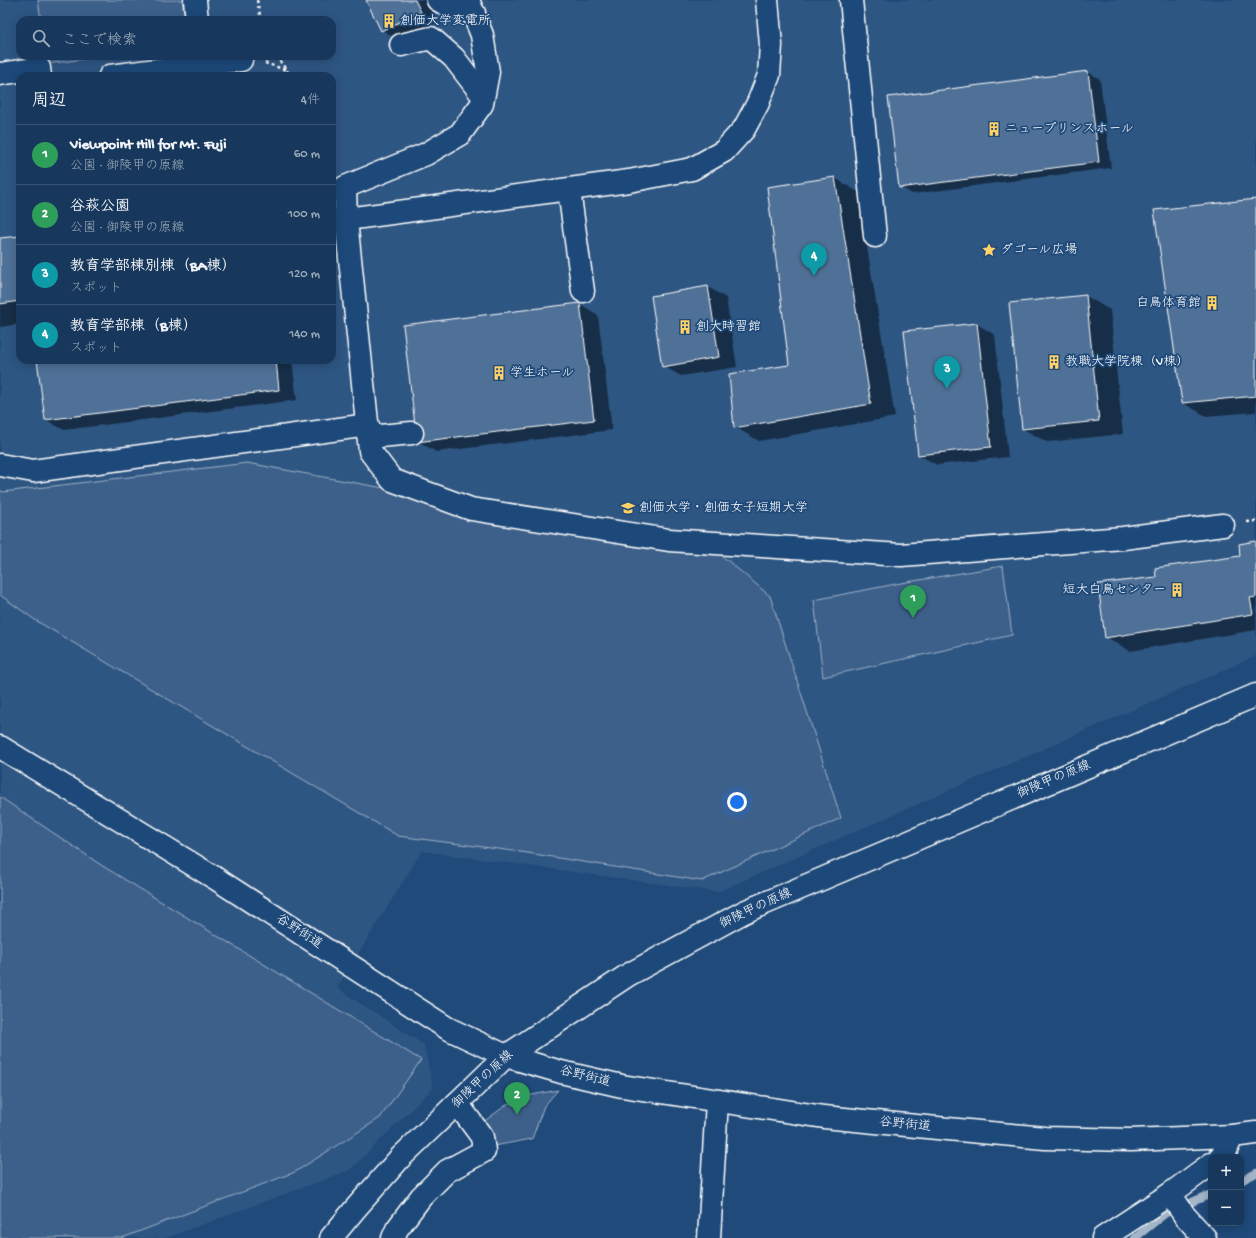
<!DOCTYPE html>
<html lang="ja">
<head>
<meta charset="utf-8">
<style>
  :root { --surface:#17385c; --page:#203f62; --text:#f1f3f6; --muted:#9eacbb; --line:#365272; --accent:#ffd166 }
  body { margin:0; font-family:"Gochi Hand","Klee One",sans-serif; background:var(--page); color:var(--text) }
  .controls { position:absolute; right:12px; bottom:12px; display:grid; overflow:hidden; border-radius:8px; box-shadow:0 2px 10px #0003 }
  .controls button { width:36px; height:36px; display:grid; place-items:center; padding:0; border:0; border-bottom:1px solid var(--line); background:var(--surface); color:var(--text); font:20px sans-serif }
  .you { position:absolute; left:737px; top:802px; width:14px; height:14px; margin:-10px; border:3px solid #fff; border-radius:50%; background:#1a73e8; box-shadow:0 0 0 6px #1a73e833 }
  .badge { display:grid; place-items:center; width:26px; height:26px; border-radius:50%; background:var(--accent); color:#fff; font-size:13px; font-weight:700 }
  .pin { position:absolute; translate:-50% -33px; filter:drop-shadow(0 1px 2px #0008) }
  .pin::after { content:''; position:absolute; top:21px; width:14px; height:12px; background:inherit; clip-path:polygon(0 0,100% 0,50% 100%) }
  .list { margin:0; padding:0; list-style:none }
  h2 { display:flex; justify-content:space-between; align-items:center; height:52px; margin:0; padding:0 16px; font-size:17px }
  h2 small { font-size:13px; font-weight:400; color:var(--muted) }
  .list li { display:grid; grid-template-columns:26px 1fr auto; gap:12px; align-items:center; box-sizing:border-box; height:60px; padding:0 16px; border-top:1px solid var(--line) }
  .list b { display:block; font-size:15px; white-space:nowrap }
  .list p { margin:0; font-size:13px; white-space:nowrap; color:var(--muted) }
  .list em { font-size:13px; font-style:normal; color:var(--muted) }
  .icon { flex:none; width:22px; height:22px; fill:none; stroke:currentColor; stroke-width:2; stroke-linecap:round; stroke-linejoin:round }
  .map { position:relative; flex:none; width:1256px; height:1238px; overflow:hidden }
  .search { position:absolute; background:var(--surface); box-shadow:0 2px 10px #0003; left:16px; top:16px; width:320px; height:44px; display:flex; align-items:center; gap:10px; box-sizing:border-box; padding:0 14px; border-radius:12px; color:var(--muted); font-size:15px }
  .panel { position:absolute; background:var(--surface); box-shadow:0 2px 10px #0003; left:16px; top:72px; width:320px; height:292px; border-radius:12px }
  .map>svg:first-child { display:block }
  .built { fill:#2e5683; fill-rule:evenodd }
  .green { fill:#3c618b; stroke:#9eb0c5 }
  .shadow { fill:#0007 }
  .lines { fill:none; stroke-linecap:round; stroke-linejoin:round }
  .stream { stroke:#a3b5c8; stroke-width:8 }
  .building { fill:#507197; stroke:#fff }
  .minor-casing { stroke:#fff; stroke-width:25 }
  .major-casing { stroke:#fff; stroke-width:25 }
  .path { stroke:#fff; stroke-width:2.5; stroke-dasharray:3 3; stroke-linecap:butt }
  .minor { stroke:#1f4a7a; stroke-width:22 }
  .major { stroke:#1f4a7a; stroke-width:22 }
  .labels { text-anchor:middle; dominant-baseline:central; stroke-width:3.5; stroke-linejoin:round; paint-order:stroke }
  .poi-label { font-size:13px; fill:#fff; stroke:#1f4a7a; text-anchor:start }
  .street-label { font-size:13px; fill:#fff; stroke:#1f4a7a }
</style>
</head>
<body>
<div class="map">
<svg width="1256" height="1238" viewBox="0 0 1256 1238">
  <rect width="100%" height="100%" fill="#1f4a7a"/>
  <filter id="ink" filterUnits="userSpaceOnUse"><feTurbulence type="fractalNoise" baseFrequency=".025" numOctaves="2"/><feDisplacementMap in="SourceGraphic" scale="8" xChannelSelector="R" yChannelSelector="G"/><feConvolveMatrix kernelMatrix="1 2 1 2 8 2 1 2 1" color-interpolation-filters="sRGB"/></filter>
  <g filter="url(#ink)">
    <path class="built" d="M0 0H1256V656L717 892 422 851 337 988 424 1045 433 1088 350 1170 166 1238H0ZM20 20H332V56H20ZM20 76H332V360H20Z"/>
    <g class="green">
      <polygon points="38,0 182,0 185,20 41,20"/>
      <polygon points="45,56 109,56 46,64"/>
      <polygon points="247,463 411,493 696,534 770,596 841,818 702,881 521,852 398,836 35,620 0,595 0,490 3,492"/>
      <polygon points="1003,566 1012,635 823,677 814,600 901,583"/>
      <polygon points="0,797 101,865 421,1060 380,1118 295,1172 122,1238 0,1238"/>
      <polygon points="558,1090 544,1106 532,1139 494,1146 479,1125 516,1098"/>
    </g>
    <g class="shadow">
      <polygon points="368,0 427,0 438,22 400,41 382,30"/>
      <polygon points="1088,72 1100,79 1111,168 912,194 900,187"/>
      <polygon points="835,178 858,192 895,417 759,441 735,427 790,366"/>
      <polygon points="1256,200 1256,412 1206,416 1183,403"/>
      <polygon points="20,237 20,324 0,327 0,239"/>
      <polygon points="708,287 726,298 737,367 681,376 663,366"/>
      <polygon points="1086,296 1110,310 1123,434 1047,442 1023,429"/>
      <polygon points="580,304 598,315 612,430 436,452 418,441 404,326"/>
      <polygon points="977,324 995,335 1008,457 937,465 919,455"/>
      <polygon points="38,360 292,360 297,400 64,430 46,420"/>
      <polygon points="1256,542 1256,630 1130,651 1106,637 1157,578 1241,557"/>
    </g>
    <g class="lines">
      <g class="stream">
        <polyline points="1241,1181 1256,1173"/>
        <polyline points="1135,1238 1166,1213 1211,1194"/>
      </g>
    </g>
    <g class="building">
      <polygon points="366,0 415,0 421,12 381,31"/>
      <polygon points="1088,71 1099,162 899,188 888,97"/>
      <polygon points="835,177 871,404 734,428 729,374 789,365 767,187"/>
      <polygon points="1256,199 1256,396 1182,403 1154,210"/>
      <polygon points="20,236 20,301 0,304 0,238"/>
      <polygon points="708,286 719,357 662,367 651,296"/>
      <polygon points="1086,295 1099,421 1022,429 1009,303"/>
      <polygon points="580,303 594,420 417,442 403,325"/>
      <polygon points="977,323 991,447 918,455 904,331"/>
      <polygon points="37,360 276,360 279,390 45,420"/>
      <polygon points="1256,541 1256,597 1250,598 1253,614 1105,638 1098,584 1156,577 1155,568 1240,556 1239,544"/>
    </g>
    <g class="lines">
      <defs>
        <g id="minor">
          <polyline points="195,0 197,20"/>
          <polyline points="438,0 447,5 474,13"/>
          <polyline points="468,0 482,35 488,72 482,104 460,134 426,154 345,187 346,220 370,451 392,480 471,509 669,540 901,555 1123,538 1223,525"/>
          <polyline points="851,0 875,236"/>
          <polyline points="401,45 431,38 454,58 483,96"/>
          <polyline points="203,64 241,60"/>
          <polyline points="0,74 39,68 40,76"/>
          <polyline points="110,76 203,64 202,56"/>
          <polyline points="569,190 583,291"/>
          <polyline points="332,221 629,181 692,169 724,151 744,129 758,103 769,75 771,45 767,0"/>
          <polyline points="369,437 412,433"/>
          <polyline points="0,465 33,471 368,425"/>
          <polyline points="1220,1157 1225,1153 1232,1136"/>
          <polyline points="1170,1194 1185,1216 1205,1238"/>
          <polyline points="331,1238 355,1209 400,1158 506,1056 628,975 744,912 1256,695"/>
          <polyline points="393,1238 397,1229 421,1197 447,1171 484,1151 482,1137 457,1103"/>
          <polyline points="709,1238 717,1101"/>
          <polyline points="1103,1238 1170,1194 1211,1164"/>
        </g>
        <polyline id="major" points="0,747 215,878 447,1028 506,1056 561,1072 622,1086 824,1117 937,1128 1045,1138 1131,1140 1232,1136 1256,1133"/>
      </defs>
      <use href="#minor" class="minor-casing"/>
      <use href="#major" class="major-casing"/>
      <g class="path">
        <polyline points="257,0 261,20"/>
        <polyline points="276,56 291,76"/>
        <polyline points="265,63 286,70"/>
        <polyline points="1247,522 1256,521"/>
      </g>
      <use href="#minor" class="minor"/>
      <use href="#major" class="major"/>
    </g>
  </g>
  <defs>
    <symbol id="building-bare" viewBox="-9 -9 18 18"><path d="M-4-6H4V6H1V3H-1V6H-4ZM-2.5-4.3h1.7v1.8h-1.7ZM.8-4.3h1.7v1.8H.8ZM-2.5-1h1.7V.8h-1.7ZM.8-1h1.7V.8H.8Z" fill="#ffd166" stroke="#1f4a7a" stroke-width="2.5" paint-order="stroke"/></symbol>
    <symbol id="sight-bare" viewBox="-9 -9 18 18"><path d="M0-6L1.8-2.2L6-1.7L2.9 1.2L3.7 5.4L0 3.3L-3.7 5.4L-2.9 1.2L-6-1.7L-1.8-2.2Z" fill="#ffd166" stroke="#1f4a7a" stroke-width="2.5" paint-order="stroke"/></symbol>
    <symbol id="university-bare" viewBox="-9 -9 18 18"><path d="M0-5L7-2L0 1L-7-2ZM-4 1L0 2.5L4 1V4Q0 6-4 4Z" fill="#ffd166" stroke="#1f4a7a" stroke-width="2.5" paint-order="stroke"/></symbol>
  </defs>
  <g fill-rule="evenodd">
    <use href="#building-bare" x="379" y="11" width="20" height="20"/>
    <use href="#building-bare" x="984" y="119" width="20" height="20"/>
    <use href="#sight-bare" x="979" y="240" width="20" height="20"/>
    <use href="#building-bare" x="1202" y="293" width="20" height="20"/>
    <use href="#building-bare" x="675" y="317" width="20" height="20"/>
    <use href="#building-bare" x="1044" y="352" width="20" height="20"/>
    <use href="#building-bare" x="489" y="363" width="20" height="20"/>
    <use href="#university-bare" x="618" y="498" width="20" height="20"/>
    <use href="#building-bare" x="1167" y="580" width="20" height="20"/>
  </g>
  <g class="labels">
    <g class="poi-label">
      <text x="400" y="21">創価大学変電所</text>
      <text x="1005" y="129">ニュープリンスホール</text>
      <text x="1000" y="250">ダゴール広場</text>
      <text x="1201" y="303" text-anchor="end">白鳥体育館</text>
      <text x="696" y="327">創大時習館</text>
      <text x="1065" y="362">教職大学院棟（V棟）</text>
      <text x="510" y="373">学生ホール</text>
      <text x="639" y="508">創価大学・創価女子短期大学</text>
      <text x="1166" y="590" text-anchor="end">短大白鳥センター</text>
    </g>
    <g class="street-label">
      <text transform="translate(1054 780) rotate(-23)">御陵甲の原線</text>
      <text transform="translate(756 909) rotate(-25)">御陵甲の原線</text>
      <text transform="translate(299 932) rotate(33)">谷野街道</text>
      <text transform="translate(585 1077) rotate(14)">谷野街道</text>
      <text transform="translate(483 1080) rotate(-43)">御陵甲の原線</text>
      <text transform="translate(905 1125) rotate(6)">谷野街道</text>
    </g>
  </g>
</svg>
<div class="controls">
<button>+</button>
<button>−</button>
</div>
<div class="you"></div>
<div class="pin badge" style="left:913px;top:618px;background:#2e9e5b">1</div>
<div class="pin badge" style="left:517px;top:1115px;background:#2e9e5b">2</div>
<div class="pin badge" style="left:947px;top:389px;background:#0f9aa8">3</div>
<div class="pin badge" style="left:814px;top:276px;background:#0f9aa8">4</div>
<div class="search"><svg class="icon" aria-label="search" viewBox="0 0 24 24"><circle cx="10" cy="10" r="6"/><path d="M15 15l6 6"/></svg>ここで検索</div>
<section class="panel">
<h2>周辺<small>4件</small></h2>
<ul class="list">
<li><span class="badge" style="background:#2e9e5b">1</span><div><b>Viewpoint Hill for Mt. Fuji</b><p>公園 · 御陵甲の原線</p></div><em>60 m</em></li>
<li><span class="badge" style="background:#2e9e5b">2</span><div><b>谷萩公園</b><p>公園 · 御陵甲の原線</p></div><em>100 m</em></li>
<li><span class="badge" style="background:#0f9aa8">3</span><div><b>教育学部棟別棟（BA棟）</b><p>スポット</p></div><em>120 m</em></li>
<li><span class="badge" style="background:#0f9aa8">4</span><div><b>教育学部棟（B棟）</b><p>スポット</p></div><em>140 m</em></li>
</ul>
</section>
</div>
</body>
</html>
